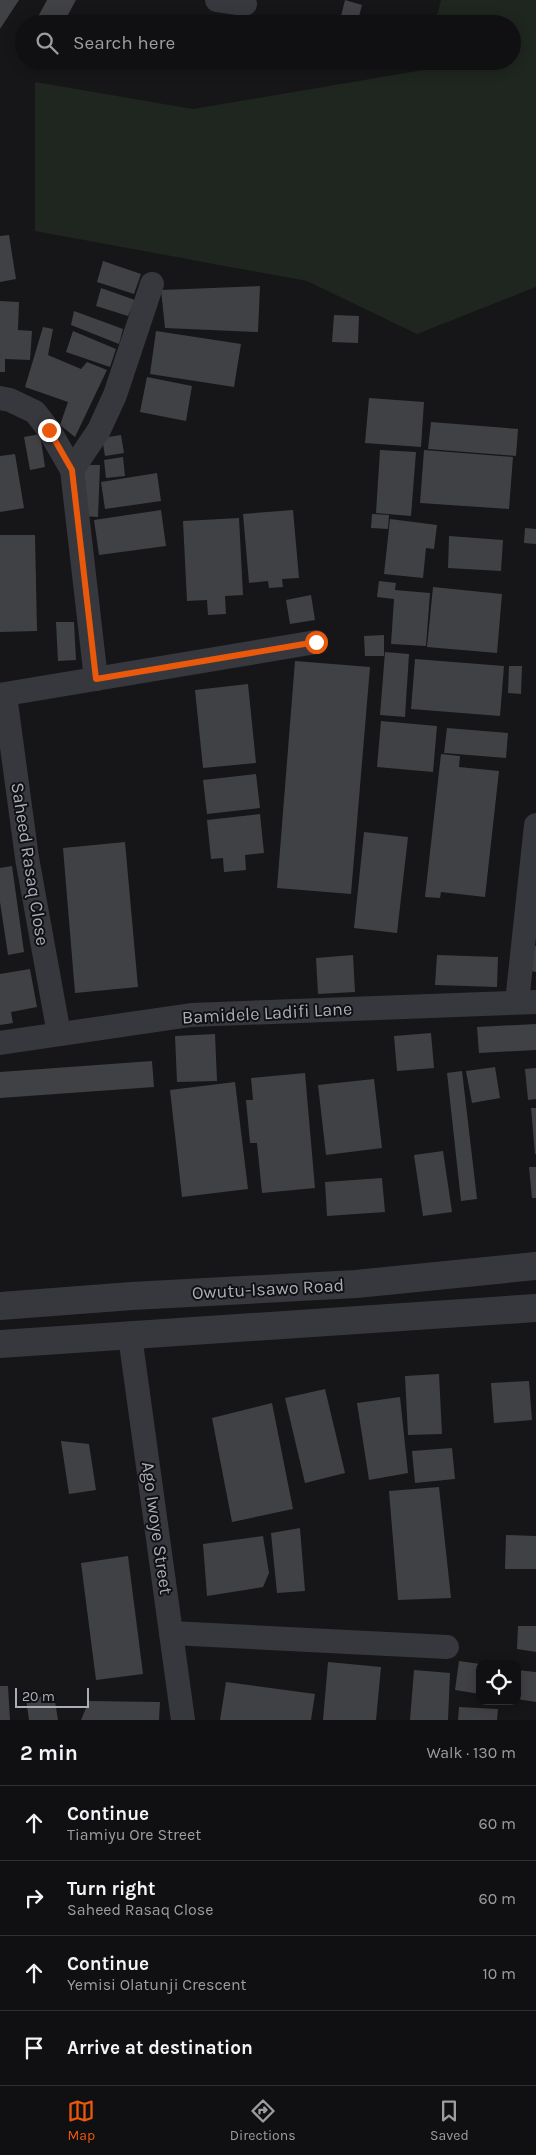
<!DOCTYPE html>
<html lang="en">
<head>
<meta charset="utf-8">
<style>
  :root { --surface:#101012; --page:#19191b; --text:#f1f3f6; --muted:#9c9d9f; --line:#303032; --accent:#ea580c }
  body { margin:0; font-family:Karla,sans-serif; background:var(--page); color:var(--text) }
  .controls { position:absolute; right:15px; bottom:15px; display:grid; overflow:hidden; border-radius:10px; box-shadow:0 2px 12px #0003 }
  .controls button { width:45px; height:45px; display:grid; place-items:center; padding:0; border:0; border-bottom:1px solid var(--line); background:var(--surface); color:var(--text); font:25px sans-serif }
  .scale { position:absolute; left:15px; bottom:12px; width:74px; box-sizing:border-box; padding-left:5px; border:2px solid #a8adb8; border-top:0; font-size:14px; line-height:18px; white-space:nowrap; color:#a8adb8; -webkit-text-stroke:4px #111113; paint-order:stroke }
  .stop { position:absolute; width:15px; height:15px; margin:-11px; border:4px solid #ea580c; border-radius:50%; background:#fff }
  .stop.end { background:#ea580c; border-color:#fff; box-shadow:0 1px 5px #0008 }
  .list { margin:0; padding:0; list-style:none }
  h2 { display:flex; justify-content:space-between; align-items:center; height:65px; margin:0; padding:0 20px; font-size:21px }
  h2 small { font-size:16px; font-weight:400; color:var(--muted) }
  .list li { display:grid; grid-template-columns:32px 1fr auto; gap:15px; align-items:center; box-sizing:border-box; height:75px; padding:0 20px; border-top:1px solid var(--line) }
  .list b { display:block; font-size:19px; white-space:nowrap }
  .list p { margin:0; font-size:16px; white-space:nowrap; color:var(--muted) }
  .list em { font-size:16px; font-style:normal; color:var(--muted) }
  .icon { flex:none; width:28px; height:28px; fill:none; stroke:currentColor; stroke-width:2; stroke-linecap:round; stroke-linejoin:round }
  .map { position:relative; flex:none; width:536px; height:1720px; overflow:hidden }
  .search { position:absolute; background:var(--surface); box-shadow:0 2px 12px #0003; left:15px; right:15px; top:15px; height:55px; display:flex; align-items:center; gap:12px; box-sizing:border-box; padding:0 18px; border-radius:28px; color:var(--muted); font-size:19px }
  .sheet { height:365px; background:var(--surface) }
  nav { display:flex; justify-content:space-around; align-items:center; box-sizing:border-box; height:70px; border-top:1px solid var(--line); background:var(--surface); font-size:14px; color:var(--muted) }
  nav a { display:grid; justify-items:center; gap:2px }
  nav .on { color:var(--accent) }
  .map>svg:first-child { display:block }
  .green { fill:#1e261f }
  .building { fill:#404145 }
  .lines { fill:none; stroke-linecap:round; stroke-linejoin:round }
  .minor { stroke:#37383d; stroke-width:24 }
  .tertiary { stroke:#37383d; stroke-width:28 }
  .route { stroke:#ea580c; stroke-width:6 }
  .labels { text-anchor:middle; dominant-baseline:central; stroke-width:4; stroke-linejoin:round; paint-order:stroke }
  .street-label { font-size:18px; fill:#a8adb8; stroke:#111113 }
</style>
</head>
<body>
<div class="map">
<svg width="536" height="1720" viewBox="0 0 536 1720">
  <rect width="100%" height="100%" fill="#161618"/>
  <polygon class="green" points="441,0 536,0 536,287 417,334 307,281 35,231 35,82 193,109 423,70 425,61 512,61 512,24 435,24"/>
  <g class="building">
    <polygon points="0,0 19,0 0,29"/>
    <polygon points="47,0 76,0 63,24 34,24"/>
    <polygon points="345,0 362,5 357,24 339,24"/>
    <polygon points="177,15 198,22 197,24 174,24"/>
    <polygon points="9,235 16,279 0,282 0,236"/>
    <polygon points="103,261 141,274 134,294 97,282"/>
    <polygon points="260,286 258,332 165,328 161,290"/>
    <polygon points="101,288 135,300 128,316 96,306"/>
    <polygon points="0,301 19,302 18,330 32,331 30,360 5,359 5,372 0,372"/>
    <polygon points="74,311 123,329 119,344 71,325"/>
    <polygon points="334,315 359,316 358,343 332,342"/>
    <polygon points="43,327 53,329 48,355 81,369 87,362 107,370 75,437 60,425 68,402 25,387"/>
    <polygon points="73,331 116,349 110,367 66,352"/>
    <polygon points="156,331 241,344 234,387 150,374"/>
    <polygon points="147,377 192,386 186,421 140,412"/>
    <polygon points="369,398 424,402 421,447 365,443"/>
    <polygon points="431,422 518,429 516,456 428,449"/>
    <polygon points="40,434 45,467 30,470 24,437"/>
    <polygon points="121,435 124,453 105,456 102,438"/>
    <polygon points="380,450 416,452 411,516 376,513"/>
    <polygon points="424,450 513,457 509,509 420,503"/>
    <polygon points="15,454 24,508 0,512 0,456"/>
    <polygon points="123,457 125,476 106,478 104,460"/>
    <polygon points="83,465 100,465 98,517 81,516"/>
    <polygon points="157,473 161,501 105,509 101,482"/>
    <polygon points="161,510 166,546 99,555 94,520"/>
    <polygon points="293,510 299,578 282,579 283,587 269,588 268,581 249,583 243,514"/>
    <polygon points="372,514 389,515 388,529 371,528"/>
    <polygon points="239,518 243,595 225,596 226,614 208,615 207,600 187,601 183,521"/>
    <polygon points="390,519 437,525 434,549 426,548 423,578 384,574"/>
    <polygon points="525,528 536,529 536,544 524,543"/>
    <polygon points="0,535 35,535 37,631 0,632"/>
    <polygon points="449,536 503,540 501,571 448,568"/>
    <polygon points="379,581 396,583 395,590 430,593 426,646 391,644 394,599 377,597"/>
    <polygon points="433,587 502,594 497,653 427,647"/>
    <polygon points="311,595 315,620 290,624 286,600"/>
    <polygon points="56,622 74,622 76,660 58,661"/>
    <polygon points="384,635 384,656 365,656 364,636"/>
    <polygon points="385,652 409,654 405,717 380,715"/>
    <polygon points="415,659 504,666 500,716 411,709"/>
    <polygon points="295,661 370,667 351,894 277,888"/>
    <polygon points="509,666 522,666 521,694 508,693"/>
    <polygon points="248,684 256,763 203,768 195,690"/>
    <polygon points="381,721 437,726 433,772 377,767"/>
    <polygon points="447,728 508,733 506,758 444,753"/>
    <polygon points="441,754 460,756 459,767 499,771 485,897 441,892 440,898 425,897"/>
    <polygon points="256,774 260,808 207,814 203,780"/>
    <polygon points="260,814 264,853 245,855 246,870 224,872 223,858 211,859 207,820"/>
    <polygon points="364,832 408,837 397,933 354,928"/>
    <polygon points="125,842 138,987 75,993 63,848"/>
    <polygon points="12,866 24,952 8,955 0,902 0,868"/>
    <polygon points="529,945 536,946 536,972 525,970"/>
    <polygon points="353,955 355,992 318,994 316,958"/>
    <polygon points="437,955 498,957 497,987 435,985"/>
    <polygon points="30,969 37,1007 11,1012 13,1023 0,1025 0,974"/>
    <polygon points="536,1024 536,1050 479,1053 477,1027"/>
    <polygon points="431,1033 434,1068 397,1071 394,1036"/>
    <polygon points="215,1034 217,1081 177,1082 175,1036"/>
    <polygon points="152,1061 154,1087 0,1098 0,1072"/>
    <polygon points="495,1067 500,1098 472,1103 466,1071"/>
    <polygon points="536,1068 536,1099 528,1100 525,1069"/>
    <polygon points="462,1071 477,1199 461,1201 447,1073"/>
    <polygon points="305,1073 315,1188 262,1193 257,1143 250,1143 246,1100 253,1100 251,1078"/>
    <polygon points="374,1079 382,1148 326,1155 318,1085"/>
    <polygon points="235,1082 248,1189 182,1197 170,1090"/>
    <polygon points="531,1108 536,1108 536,1154 535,1154"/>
    <polygon points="443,1151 452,1212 423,1216 414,1155"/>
    <polygon points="529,1167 536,1167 536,1198 532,1198"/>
    <polygon points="382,1178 385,1212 327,1216 325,1182"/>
    <polygon points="439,1374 442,1434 408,1435 405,1376"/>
    <polygon points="529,1381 532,1420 494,1423 491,1383"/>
    <polygon points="325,1389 345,1473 305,1483 285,1398"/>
    <polygon points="400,1397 408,1473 369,1480 357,1403"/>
    <polygon points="272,1403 293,1509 232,1522 212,1418"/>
    <polygon points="61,1441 89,1444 96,1490 69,1494"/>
    <polygon points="452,1448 455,1479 415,1483 412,1451"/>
    <polygon points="439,1487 451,1598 398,1600 389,1491"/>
    <polygon points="300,1528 305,1591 277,1593 271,1533"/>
    <polygon points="506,1535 536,1536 536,1569 505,1569"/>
    <polygon points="263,1536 269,1573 263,1587 207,1596 203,1544"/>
    <polygon points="128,1556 143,1674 96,1680 81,1563"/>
    <polygon points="518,1626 536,1626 536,1652 517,1649"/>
    <polygon points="459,1661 480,1664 480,1694 455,1690"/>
    <polygon points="328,1662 381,1667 376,1720 323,1720"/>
    <polygon points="414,1670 450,1673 448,1720 410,1720"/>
    <polygon points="517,1670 536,1672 536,1702 517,1699"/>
    <polygon points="226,1682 315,1694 311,1720 220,1720"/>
    <polygon points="0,1686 8,1686 10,1720 0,1720"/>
    <polygon points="54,1695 58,1720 29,1720 26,1699"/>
    <polygon points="89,1701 160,1702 159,1720 81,1720"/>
    <polygon points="459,1707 498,1709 497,1720 458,1720"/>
  </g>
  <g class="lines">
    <g class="minor">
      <polyline points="217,0 245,4"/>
      <polyline points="0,398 10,400 35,412 49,430 72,470 96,679"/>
      <polyline points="72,470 99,430 115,395 152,284"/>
      <polyline points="0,695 316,642"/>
      <polyline points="5,695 27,858 59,1034"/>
      <polyline points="517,1002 536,825"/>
      <polyline points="0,1043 191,1015 536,1002"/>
      <polyline points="130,1336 183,1720"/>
      <polyline points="171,1633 447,1647"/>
    </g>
    <g class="tertiary">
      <polyline points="0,1306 132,1296 356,1284 536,1266"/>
      <polyline points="0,1344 536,1308"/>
    </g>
  </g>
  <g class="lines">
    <polyline class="route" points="49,430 72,470 96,679 316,642"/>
  </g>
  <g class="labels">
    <g class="street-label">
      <text transform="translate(30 864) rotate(81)">Saheed Rasaq Close</text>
      <text transform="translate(267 1013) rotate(-3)">Bamidele Ladifi Lane</text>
      <text transform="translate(268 1289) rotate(-3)">Owutu-Isawo Road</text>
      <text transform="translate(157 1528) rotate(82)">Ago Iwoye Street</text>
    </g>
  </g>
</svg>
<div class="controls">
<button><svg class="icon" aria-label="locate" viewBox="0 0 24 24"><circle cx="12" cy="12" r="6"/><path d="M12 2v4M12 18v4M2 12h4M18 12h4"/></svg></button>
</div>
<div class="scale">20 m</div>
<div class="stop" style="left:316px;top:642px"></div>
<div class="stop end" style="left:49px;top:430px"></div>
<div class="search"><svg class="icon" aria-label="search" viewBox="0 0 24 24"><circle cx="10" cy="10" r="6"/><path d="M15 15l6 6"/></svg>Search here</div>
</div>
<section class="sheet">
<h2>2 min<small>Walk · 130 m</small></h2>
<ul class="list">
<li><svg class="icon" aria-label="ahead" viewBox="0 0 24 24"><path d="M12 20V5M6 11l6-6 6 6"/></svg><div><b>Continue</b><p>Tiamiyu Ore Street</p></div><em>60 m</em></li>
<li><svg class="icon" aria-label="right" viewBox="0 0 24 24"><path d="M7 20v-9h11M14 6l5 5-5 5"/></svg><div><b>Turn right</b><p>Saheed Rasaq Close</p></div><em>60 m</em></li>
<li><svg class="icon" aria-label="ahead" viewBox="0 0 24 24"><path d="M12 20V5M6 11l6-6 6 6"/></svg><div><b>Continue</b><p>Yemisi Olatunji Crescent</p></div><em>10 m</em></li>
<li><svg class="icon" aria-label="arrive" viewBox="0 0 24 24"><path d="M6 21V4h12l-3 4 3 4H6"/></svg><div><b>Arrive at destination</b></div></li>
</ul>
</section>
<nav>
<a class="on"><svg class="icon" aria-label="map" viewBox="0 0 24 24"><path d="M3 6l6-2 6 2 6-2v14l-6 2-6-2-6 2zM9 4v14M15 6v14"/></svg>Map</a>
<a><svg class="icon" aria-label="directions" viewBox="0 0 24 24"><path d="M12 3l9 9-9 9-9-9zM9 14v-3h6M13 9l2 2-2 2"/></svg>Directions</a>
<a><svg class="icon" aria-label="saved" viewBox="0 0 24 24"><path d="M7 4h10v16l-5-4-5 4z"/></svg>Saved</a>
</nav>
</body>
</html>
